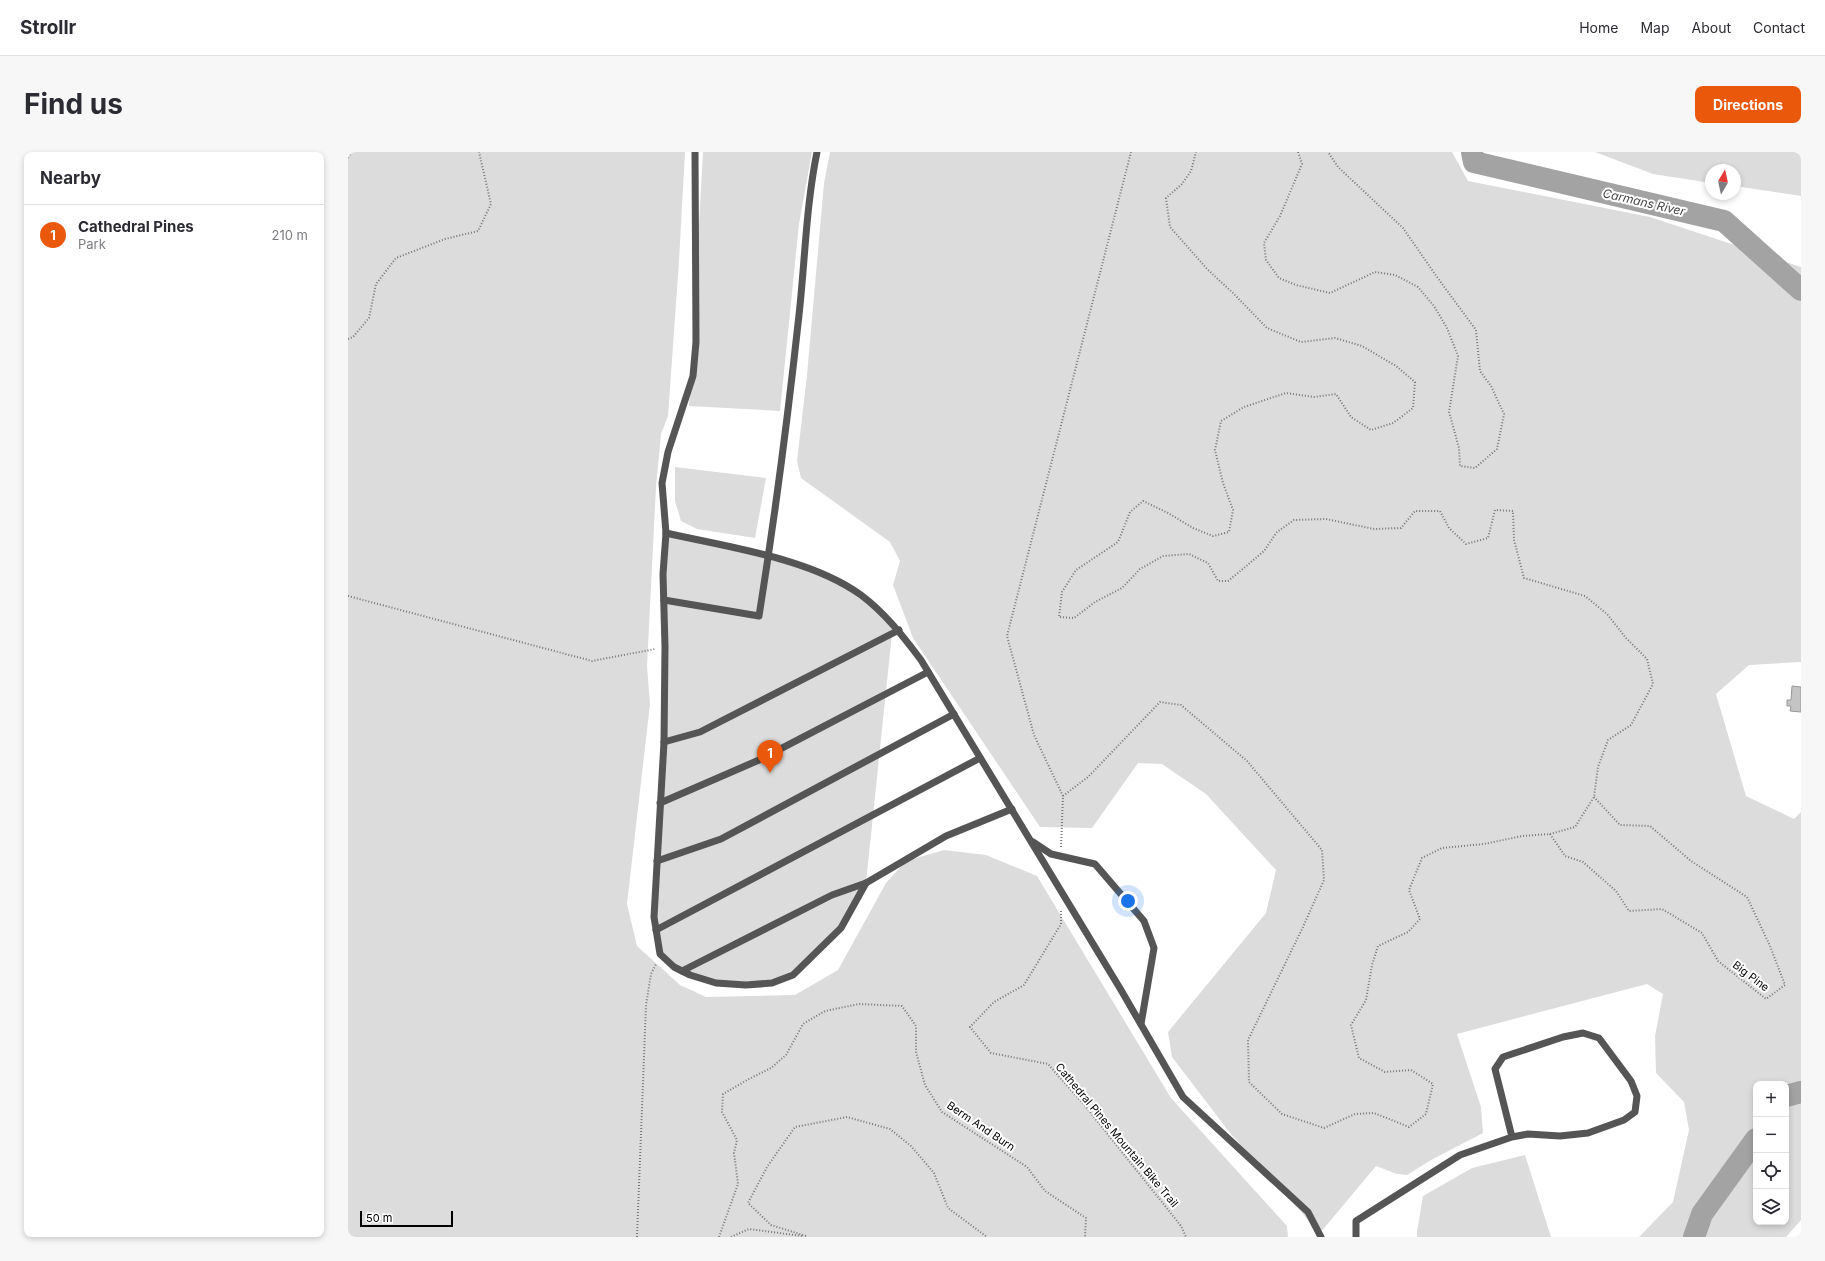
<!DOCTYPE html>
<html lang="en">
<head>
<meta charset="utf-8">
<style>
  :root { --surface:#fff; --page:#f7f7f7; --text:#2b2b33; --muted:#7c7c81; --line:#e1e1e2; --accent:#ea580c }
  body { margin:0; font-family:Inter,sans-serif; background:var(--page); color:var(--text) }
  .controls { position:absolute; right:12px; bottom:12px; display:grid; overflow:hidden; border-radius:8px; box-shadow:0 2px 6px #0003 }
  .controls button { width:36px; height:36px; display:grid; place-items:center; padding:0; border:0; border-bottom:1px solid var(--line); background:var(--surface); color:var(--text); font:20px sans-serif }
  .compass { position:absolute; left:1357px; top:12px; width:36px; height:36px; border-radius:50%; background:var(--surface); box-shadow:0 2px 6px #0003; rotate:9deg }
  .scale { position:absolute; left:12px; bottom:10px; width:93px; box-sizing:border-box; padding-left:4px; border:2px solid #000; border-top:0; font-size:11px; line-height:14px; white-space:nowrap; color:#000; -webkit-text-stroke:3px #fff; paint-order:stroke }
  .you { position:absolute; left:780px; top:749px; width:14px; height:14px; margin:-10px; border:3px solid #fff; border-radius:50%; background:#1a73e8; box-shadow:0 0 0 6px #1a73e833 }
  .badge { display:grid; place-items:center; width:26px; height:26px; border-radius:50%; background:var(--accent); color:#fff; font-size:13px; font-weight:700 }
  .pin { position:absolute; translate:-50% -33px; filter:drop-shadow(0 1px 2px #0008) }
  .pin::after { content:''; position:absolute; top:21px; width:14px; height:12px; background:inherit; clip-path:polygon(0 0,100% 0,50% 100%) }
  .list { margin:0; padding:0; list-style:none }
  h2 { display:flex; justify-content:space-between; align-items:center; height:52px; margin:0; padding:0 16px; font-size:17px }
  h2 small { font-size:13px; font-weight:400; color:var(--muted) }
  .list li { display:grid; grid-template-columns:26px 1fr auto; gap:12px; align-items:center; box-sizing:border-box; height:60px; padding:0 16px; border-top:1px solid var(--line) }
  .list b { display:block; font-size:15px; white-space:nowrap }
  .list p { margin:0; font-size:13px; white-space:nowrap; color:var(--muted) }
  .list em { font-size:13px; font-style:normal; color:var(--muted) }
  .icon { flex:none; width:22px; height:22px; fill:none; stroke:currentColor; stroke-width:2; stroke-linecap:round; stroke-linejoin:round }
  .map { position:relative; flex:none; width:1453px; height:1085px; overflow:hidden; border-radius:8px }
  header { display:flex; align-items:center; gap:24px; box-sizing:border-box; height:56px; padding:0 20px; background:var(--surface); border-bottom:1px solid var(--line) }
  header strong { font-size:19px }
  nav { display:flex; gap:22px; margin-inline-start:auto; font-size:14px }
  .intro { display:flex; align-items:center; justify-content:space-between; box-sizing:border-box; height:96px; padding:0 24px }
  h1 { margin:0; font-size:28px }
  .button { padding:10px 18px; border-radius:8px; background:var(--accent); color:#fff; font-size:14px; font-weight:700 }
  main { display:flex; gap:24px; padding:0 24px }
  aside { flex:1; background:var(--surface); border-radius:8px; box-shadow:0 2px 6px #0003 }
  .map>svg:first-child { display:block }
  .green { fill:#dcdcdc; fill-rule:evenodd }
  .lines { fill:none; stroke-linecap:round; stroke-linejoin:round }
  .river { stroke:#a3a3a3; stroke-width:22 }
  .building { fill:#c4c4c4; stroke:#999 }
  .path { stroke:#777; stroke-width:2; stroke-dasharray:1 2; stroke-linecap:butt }
  .service { stroke:#555; stroke-width:7 }
  .labels { text-anchor:middle; dominant-baseline:central; stroke-width:4; stroke-linejoin:round; paint-order:stroke }
  .street-label { font-size:11px; fill:#000; stroke:#fff }
  .water-label { font-size:12px; font-style:italic; fill:#444; stroke:#fff }
</style>
</head>
<body>
<header>
<strong>Strollr</strong>
<nav><a>Home</a><a>Map</a><a>About</a><a>Contact</a></nav>
</header>
<div class="intro"><h1>Find us</h1><a class="button">Directions</a></div>
<main>
<aside>
<h2>Nearby<small></small></h2>
<ul class="list">
<li><span class="badge">1</span><div><b>Cathedral Pines</b><p>Park</p></div><em>210 m</em></li>
</ul>
</aside>
<div class="map">
<svg width="1453" height="1085" viewBox="0 0 1453 1085">
  <rect width="100%" height="100%" fill="#fff"/>
  <g class="green">
    <polygon points="0,0 337,0 331,109 320,264 313,282 308,335 299,514 302,552 279,752 289,794 332,833 358,845 447,843 490,818 538,731 558,709 596,698 638,703 689,724 823,946 939,1074 940,1085 0,1085"/>
    <polygon points="355,0 464,0 451,72 432,259 341,254"/>
    <path d="M482 0H1104L1120 29 1302 65 1453 115V510L1401 513 1368 542 1398 644 1446 667 1453 660V1068L1438 1085H1291L1325 1050 1341 978 1336 950 1308 921 1307 884 1315 842 1299 832 1109 882 1133 955 1135 981 1083 1008 1059 1023 1049 1022 1028 1014 972 1081 882 981 824 905 820 880 918 761 928 718 858 642 814 612 790 611 744 676 692 675 565 486 545 433 552 409 542 390 453 326 449 309 459 223 476 31ZM1408 932H1438V1070H1408Z"/>
    <polygon points="1247,0 1453,0 1453,44 1387,34 1387,18 1363,18 1363,31 1305,22"/>
    <polygon points="327,315 418,326 407,386 349,377 333,369 327,349"/>
    <polygon points="318,381 378,394 482,425 513,443 545,472 518,731 493,776 445,823 424,831 398,833 342,823 312,802 306,765 312,651"/>
    <polygon points="1177,1003 1203,1085 1069,1085 1069,1080 1075,1044 1124,1016"/>
  </g>
  <g class="lines">
    <g class="river">
      <polyline points="1124,0 1126,10 1376,69 1453,138"/>
      <polyline points="1438,944 1453,940"/>
      <polyline points="1346,1085 1354,1062 1408,987"/>
    </g>
  </g>
  <polygon class="building" points="1444,534 1453,535 1453,560 1442,559 1443,554 1439,554 1439,548 1443,548"/>
  <g class="lines">
    <g class="path">
      <polyline points="950,0 954,12 932,64 916,91 918,108 931,126 948,133 982,141 1027,120 1047,123 1070,135 1086,154 1099,176 1110,204 1101,260 1111,296 1112,314 1127,316 1149,297 1156,262 1143,234 1132,219 1128,178 1089,125 1055,76 990,15 980,0"/>
      <polyline points="0,6 3,0"/>
      <polyline points="0,187 5,185 21,166 28,132 48,106 97,87 130,79 143,52 131,0"/>
      <polyline points="0,444 244,509 307,497"/>
      <polyline points="715,644 686,583 659,484 783,0"/>
      <polyline points="1202,682 1217,704 1235,710 1268,739 1281,759 1314,757 1354,781 1370,809 1418,847 1437,833 1422,794 1399,745 1343,709 1302,674 1272,673 1246,645"/>
      <polyline points="713,695 715,644 740,625 812,550 833,553 899,609 974,698 976,728 955,775 900,888 901,930 934,962 976,976 1007,962 1026,961 1061,975 1078,962 1085,932 1063,918 1037,920 1011,906 1003,873 1018,848 1024,813 1030,794 1060,780 1072,767 1061,738 1074,706 1094,696 1136,692 1174,684 1202,682 1227,675 1246,645 1250,615 1260,588 1283,573 1305,532 1299,507 1278,486 1259,462 1237,444 1176,426 1166,388 1165,359 1147,358 1140,386 1118,392 1101,376 1092,359 1067,359 1053,376 1026,377 978,367 946,368 929,380 916,399 896,416 880,429 870,429 860,411 841,402 815,404 792,417 774,436 747,450 726,466 711,465 714,440 728,418 770,390 782,360 795,349 820,361 845,376 865,384 881,380 885,358 875,331 867,298 873,269 896,255 938,241 966,245 988,242 1003,265 1023,278 1045,271 1065,256 1067,230 1048,214 1014,194 987,186 953,190 919,176 885,141 859,117 822,75 818,46 834,32 843,19 848,0"/>
      <polyline points="713,759 713,772 676,833 646,850 622,875 643,901 700,912 738,955 833,1074 838,1085"/>
      <polyline points="458,1084 423,1073 400,1051 419,1015 447,975 499,965 542,977 563,994 586,1021 600,1056 639,1085"/>
      <polyline points="289,1085 298,853 303,822 308,812"/>
      <polyline points="371,1085 390,1032 386,1001 389,988 374,960 375,942 399,928 423,916 438,903 455,872 477,859 511,852 554,854 568,874 568,900 577,933 594,960 679,1015 697,1039 738,1066 737,1085"/>
      <polyline points="383,1085 401,1077 454,1084"/>
    </g>
    <g class="service">
      <polyline points="347,0 348,190 345,224 320,300 314,331 318,381 315,422 317,495 316,590 306,765 312,802 326,815 342,823 368,831 398,833 424,831 445,823 493,776 518,731 598,684 664,657"/>
      <path d="M318 381C379 395 462 406 513 443 537 461 555 484 573 508L773 838 835 945 960 1060 973 1085"/>
      <path d="M316 448 411 464C427 364 440 264 451 163 457 109 458 54 469 0"/>
      <polyline points="316,590 352,580 551,478"/>
      <polyline points="312,651 411,608 580,520"/>
      <polyline points="685,690 703,702 747,712 796,769 806,796 793,872"/>
      <polyline points="309,709 373,687 606,562"/>
      <polyline points="308,778 632,606"/>
      <polyline points="334,819 484,743 518,731"/>
      <polyline points="1008,1085 1008,1069 1112,1003 1164,985 1180,982 1212,984 1240,981 1276,968 1287,960 1289,944 1283,929 1251,886 1235,881 1215,885 1155,905 1147,917 1164,985"/>
    </g>
  </g>
  <g class="labels">
    <g class="street-label">
      <text transform="translate(1403 824) rotate(37)">Big Pine</text>
      <text transform="translate(633 974) rotate(34)">Berm And Burn</text>
      <text transform="translate(769 983) rotate(50)">Cathedral Pines Mountain Bike Trail</text>
    </g>
    <g class="water-label">
      <text transform="translate(1296 50) rotate(13)">Carmans River</text>
    </g>
  </g>
</svg>
<div class="controls">
<button>+</button>
<button>−</button>
<button><svg class="icon" aria-label="locate" viewBox="0 0 24 24"><circle cx="12" cy="12" r="6"/><path d="M12 2v4M12 18v4M2 12h4M18 12h4"/></svg></button>
<button><svg class="icon" aria-label="layers" viewBox="0 0 24 24"><path d="M12 4l9 5-9 5-9-5zM3 14l9 5 9-5"/></svg></button>
</div>
<svg class="compass" viewBox="-18 -18 36 36"><path d="M0-13l5 13h-10z" fill="#e53935"/><path d="M0 13l5-13h-10z" fill="#7c7c81"/></svg>
<div class="scale">50 m</div>
<div class="you"></div>
<div class="pin badge" style="left:422px;top:621px">1</div>
</div>
</main>
</body>
</html>
